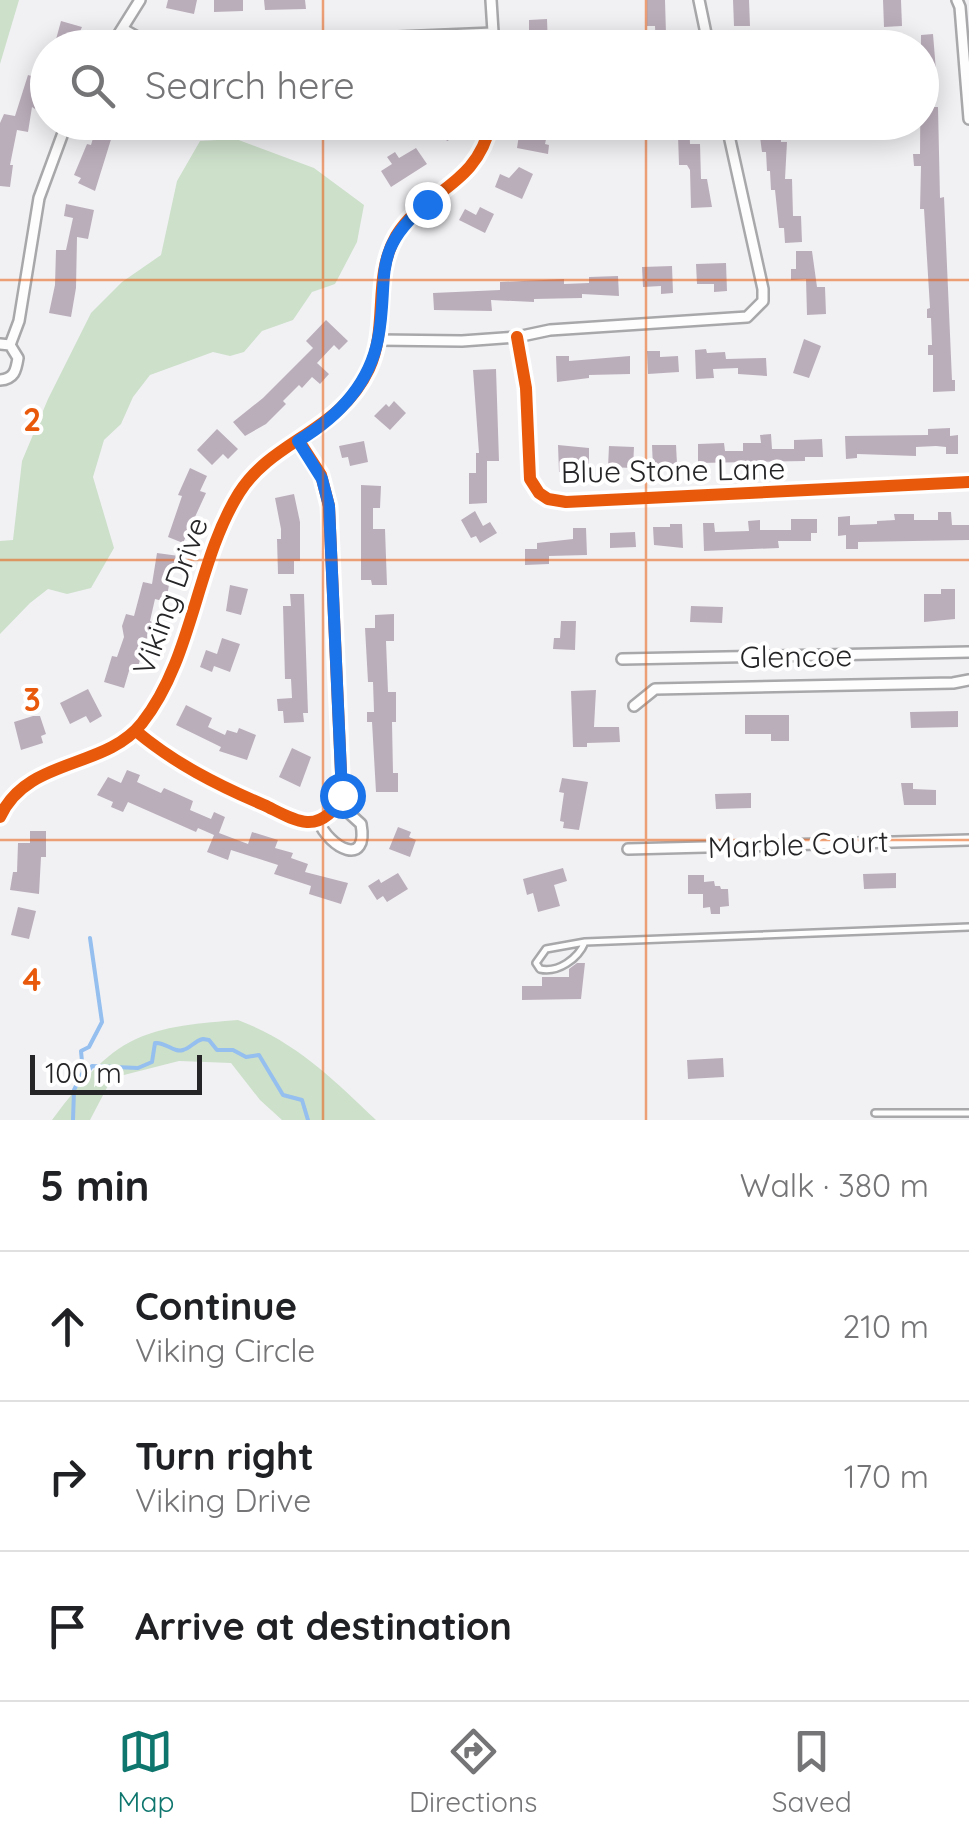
<!DOCTYPE html>
<html lang="en">
<head>
<meta charset="utf-8">
<style>
  :root { --surface:#fff; --page:#f2f2f2; --text:#202124; --muted:#757577; --line:#e0e0e0; --accent:#0f766e }
  body { margin:0; font-family:Quicksand,sans-serif; background:var(--page); color:var(--text) }
  .scale { position:absolute; left:30px; bottom:25px; width:172px; box-sizing:border-box; padding-left:10px; border:5px solid #252527; border-top:0; font-size:28px; line-height:35px; white-space:nowrap; color:#252527; -webkit-text-stroke:8px #fff; paint-order:stroke }
  .stop { position:absolute; width:30px; height:30px; margin:-22px; border:8px solid #1a73e8; border-radius:50%; background:#fff }
  .stop.end { background:#1a73e8; border-color:#fff; box-shadow:0 2px 10px #0008 }
  .list { margin:0; padding:0; list-style:none }
  h2 { display:flex; justify-content:space-between; align-items:center; height:130px; margin:0; padding:0 40px; font-size:42px }
  h2 small { font-size:32px; font-weight:400; color:var(--muted) }
  .list li { display:grid; grid-template-columns:65px 1fr auto; gap:30px; align-items:center; box-sizing:border-box; height:150px; padding:0 40px; border-top:2px solid var(--line) }
  .list b { display:block; font-size:38px; white-space:nowrap }
  .list p { margin:0; font-size:32px; white-space:nowrap; color:var(--muted) }
  .list em { font-size:32px; font-style:normal; color:var(--muted) }
  .icon { flex:none; width:55px; height:55px; fill:none; stroke:currentColor; stroke-width:2; stroke-linecap:round; stroke-linejoin:round }
  .map { position:relative; flex:none; width:969px; height:1120px; overflow:hidden }
  .search { position:absolute; background:var(--surface); box-shadow:0 5px 25px #0003; left:30px; right:30px; top:30px; height:110px; display:flex; align-items:center; gap:25px; box-sizing:border-box; padding:0 35px; border-radius:55px; color:var(--muted); font-size:38px }
  .sheet { height:580px; background:var(--surface) }
  nav { display:flex; justify-content:space-around; align-items:center; box-sizing:border-box; height:140px; border-top:2px solid var(--line); background:var(--surface); font-size:28px; color:var(--muted) }
  nav a { display:grid; justify-items:center; gap:5px }
  nav .on { color:var(--accent) }
  .map>svg:first-child { display:block }
  .green { fill:#cde0ca }
  .lines { fill:none; stroke-linecap:round; stroke-linejoin:round }
  .stream { stroke:#95bfee; stroke-width:4 }
  .building { fill:#bbaebb }
  .lane-casing { stroke:#a8a8ab; stroke-width:10 }
  .street-casing { stroke:#a8a8ab; stroke-width:14 }
  .lane { stroke:#fdfdfd; stroke-width:5 }
  .street { stroke:#fdfdfd; stroke-width:9 }
  .cycleway-casing { stroke:#fff; stroke-width:19 }
  .cycleway { stroke:#e8590c; stroke-width:12 }
  .route { stroke:#1a73e8; stroke-width:12 }
  .grid { fill:none; stroke:#e8590c; stroke-width:2.5; stroke-opacity:0.55 }
  .labels { text-anchor:middle; dominant-baseline:central; stroke-width:8; stroke-linejoin:round; paint-order:stroke }
  .street-label { font-size:30px; fill:#252527; stroke:#fff }
  .grid-label { font-size:32px; text-anchor:middle; font-weight:bold; fill:#e8590c; stroke:#fff; stroke-width:8; stroke-linejoin:round; paint-order:stroke }
</style>
</head>
<body>
<div class="map">
<svg width="969" height="1120" viewBox="0 0 969 1120">
  <rect width="100%" height="100%" fill="#f1f1f4"/>
  <g class="green">
    <polygon points="0,0 19,0 0,64"/>
    <polygon points="236,139 314,168 364,205 357,242 335,284 312,292 293,320 262,331 244,352 230,356 213,352 150,375 133,397 121,424 104,440 93,477 114,548 91,588 67,594 48,589 30,603 0,634 0,541 13,540 22,461 48,399 91,313 122,282 161,255 177,181 200,141"/>
    <path d="M238 1020C296 1042 332 1078 376 1120H282L260 1100 231 1063 179 1061 112 1078 90 1120H52C73 1092 98 1059 130 1042 162 1025 203 1023 238 1020Z"/>
  </g>
  <g class="lines">
    <g class="stream">
      <polyline points="83,1072 81,1051 89,1047 102,1022 90,938"/>
      <path d="M73 1120 74 1090 83 1072 87 1073 92 1066 138 1068 152 1062 155 1043C166 1042 174 1053 183 1050 191 1048 194 1041 203 1039L209 1040 217 1050H233L246 1057 259 1055 283 1095 302 1100 308 1120"/>
    </g>
  </g>
  <g class="building">
    <polygon points="168,0 197,0 194,14 166,8"/>
    <polygon points="214,0 243,0 243,11 214,12"/>
    <polygon points="264,0 305,0 306,9 265,10"/>
    <polygon points="647,0 665,0 666,34 673,33 673,48 656,48 655,26 647,26"/>
    <polygon points="733,0 749,0 750,26 734,26"/>
    <polygon points="883,0 901,0 902,26 884,27"/>
    <polygon points="547,19 548,46 522,47 522,35 529,35 529,20"/>
    <polygon points="61,21 82,27 73,48 55,43"/>
    <polygon points="763,32 763,48 745,48 745,33"/>
    <polygon points="933,34 937,83 931,83 932,107 938,107 940,198 944,197 952,380 955,380 955,391 933,392 933,355 928,355 928,345 932,345 931,318 927,318 927,309 930,308 924,209 920,209 921,166 914,166 913,154 920,154 921,35"/>
    <polygon points="28,75 48,81 48,85 45,93 41,92 35,109 32,107 28,132 17,130 10,165 13,165 10,187 0,186 0,123 4,114 15,116"/>
    <polygon points="434,122 457,122 448,141 429,133"/>
    <polygon points="671,122 689,122 690,144 700,144 701,179 707,179 712,207 691,208 690,170 687,165 679,165 678,135 672,136"/>
    <polygon points="758,122 781,122 781,142 787,142 785,179 792,179 793,216 801,216 802,242 785,243 784,228 779,228 775,190 771,190 770,171 767,171 766,152 762,152"/>
    <polygon points="533,123 549,126 545,144 549,145 548,154 517,148 519,135 530,137"/>
    <polygon points="96,128 113,133 95,191 78,183 81,178 74,175 87,144 91,145"/>
    <polygon points="416,148 427,164 391,187 381,171 392,164 387,157 395,152 399,158"/>
    <polygon points="519,167 533,174 522,199 495,187 500,174 509,178"/>
    <polygon points="66,204 94,210 88,239 77,237 76,288 71,317 49,313 55,285 56,250 66,250 73,218 64,216"/>
    <polygon points="480,207 494,214 485,233 459,220 465,209 476,215"/>
    <polygon points="796,251 812,251 817,287 825,287 826,314 807,315 806,279 791,280 791,269 796,269"/>
    <polygon points="726,263 727,291 714,292 714,284 697,284 696,264"/>
    <polygon points="672,266 673,293 661,294 661,286 643,287 642,267"/>
    <polygon points="618,276 619,296 582,294 582,298 534,299 534,302 491,300 492,311 434,310 433,293 500,290 500,282 564,279 564,284 589,283 589,277"/>
    <polygon points="326,320 348,341 339,350 334,345 317,363 329,374 320,384 312,377 302,388 299,385 283,401 286,404 266,424 245,436 233,422 263,398 313,348 306,341"/>
    <polygon points="804,339 821,346 809,378 793,373"/>
    <polygon points="706,349 707,353 725,352 726,359 766,358 767,376 738,374 738,368 713,369 714,378 696,379 695,350"/>
    <polygon points="647,351 660,351 660,357 678,356 679,372 648,374"/>
    <polygon points="556,356 569,356 569,361 630,356 630,374 589,375 589,378 557,382"/>
    <polygon points="496,369 499,461 487,461 487,503 469,504 469,473 476,473 476,453 479,453 473,370"/>
    <polygon points="394,401 406,413 390,430 374,416 386,404 389,407"/>
    <polygon points="950,428 950,436 958,435 958,454 946,454 946,447 936,446 916,447 916,456 857,454 857,458 846,459 845,436 928,435 928,429"/>
    <polygon points="217,429 238,449 228,459 223,454 212,465 197,450"/>
    <polygon points="771,434 772,449 794,449 794,440 822,439 823,457 805,457 805,461 698,463 698,444 724,443 725,451 743,451 743,443 761,443 760,435"/>
    <polygon points="364,441 368,462 350,466 348,457 342,458 339,446"/>
    <polygon points="558,445 589,448 589,465 569,465 569,472 559,472"/>
    <polygon points="652,445 676,445 677,464 653,468"/>
    <polygon points="609,446 634,447 633,468 608,467"/>
    <polygon points="190,468 207,476 200,491 206,493 183,543 168,537 182,496 178,495"/>
    <polygon points="361,485 381,486 380,508 373,508 373,529 385,529 387,585 372,585 371,580 361,580"/>
    <polygon points="294,494 300,522 300,561 294,561 294,574 278,574 277,539 281,539 281,529 275,498"/>
    <polygon points="475,511 483,526 490,522 497,533 480,543 476,536 471,538 461,520"/>
    <polygon points="938,512 951,512 952,525 969,525 969,540 858,542 858,549 846,549 846,535 838,536 838,517 850,516 850,525 877,524 877,521 895,520 894,514 914,514 914,520 938,520"/>
    <polygon points="791,519 817,519 817,533 811,533 811,541 778,541 779,548 704,551 703,523 714,523 715,532 749,531 748,521 760,520 760,530 791,530"/>
    <polygon points="670,524 682,524 683,548 654,545 653,527 670,527"/>
    <polygon points="573,528 586,528 587,555 549,556 549,564 525,565 525,549 537,549 537,543 573,539"/>
    <polygon points="635,532 636,547 610,548 610,533"/>
    <polygon points="157,553 179,556 177,569 172,568 166,602 155,599 150,621 152,622 136,673 129,671 124,688 104,682 112,656 117,657 124,637 122,626 126,614 134,616 143,582 152,584"/>
    <polygon points="230,585 248,589 241,615 226,611"/>
    <polygon points="941,589 955,589 955,619 924,622 924,594 941,594"/>
    <polygon points="290,594 304,594 308,713 303,713 304,722 284,723 283,711 278,711 277,699 292,698 291,679 285,679 283,606 291,606"/>
    <polygon points="691,606 723,607 722,623 690,622"/>
    <polygon points="394,614 394,641 386,641 388,692 396,692 396,722 392,722 393,773 398,773 398,792 376,792 372,722 367,722 367,712 374,712 373,682 368,682 365,628 375,628 375,615"/>
    <polygon points="561,621 576,621 575,650 553,649 554,638 560,638"/>
    <polygon points="222,638 240,644 230,672 214,666 212,672 200,667 206,650 217,654"/>
    <polygon points="88,689 102,716 90,723 86,716 70,724 60,703"/>
    <polygon points="596,690 594,727 619,727 620,742 587,743 587,747 573,747 571,691"/>
    <polygon points="186,705 212,718 208,727 225,735 227,730 237,733 239,728 256,735 247,760 219,751 221,747 176,725"/>
    <polygon points="958,711 958,727 911,728 910,712"/>
    <polygon points="745,715 789,715 789,741 771,741 771,734 745,734"/>
    <polygon points="33,716 40,716 46,734 41,736 43,743 21,750 14,722"/>
    <polygon points="292,748 311,757 300,787 279,777"/>
    <polygon points="127,770 140,775 137,782 161,793 164,788 193,801 190,810 211,819 214,812 225,817 219,833 248,844 252,832 278,840 275,848 293,853 291,858 308,864 305,872 348,883 341,904 309,894 311,886 274,874 278,865 231,850 228,860 207,852 214,835 198,828 196,832 128,802 123,812 111,807 113,802 97,795 108,777 121,783"/>
    <polygon points="562,778 588,782 579,830 563,828 564,822 560,821 564,793 559,792"/>
    <polygon points="901,783 913,783 913,789 936,790 936,805 904,805"/>
    <polygon points="751,793 751,808 716,809 715,794"/>
    <polygon points="398,827 411,832 409,837 416,840 410,857 389,849"/>
    <polygon points="30,831 46,831 46,857 41,857 39,894 10,890 13,872 17,872 18,843 30,843"/>
    <polygon points="563,868 567,881 554,885 560,906 538,912 533,893 527,895 523,879"/>
    <polygon points="398,873 408,889 387,902 383,896 377,900 368,886 379,879 381,883"/>
    <polygon points="896,873 896,888 864,889 863,874"/>
    <polygon points="688,875 704,875 704,882 714,881 715,886 720,886 721,889 728,889 729,906 720,907 720,914 711,914 710,907 703,908 703,894 688,894"/>
    <polygon points="18,907 36,911 29,939 11,935"/>
    <polygon points="577,963 585,963 581,999 522,1000 522,986 542,986 542,977 569,977 569,969"/>
    <polygon points="723,1058 724,1077 688,1079 687,1060"/>
  </g>
  <g class="lines">
    <defs>
      <g id="lane">
        <path d="M585 942C578 959 558 973 540 969L536 963 546 949 585 942 969 927"/>
        <polyline points="875,1113 969,1113"/>
      </g>
      <g id="street">
        <polyline points="491,0 494,48"/>
        <polyline points="699,0 709,48"/>
        <polyline points="957,0 960,7 969,119"/>
        <polyline points="123,29 139,38 181,46 493,33"/>
        <polyline points="110,48 140,0"/>
        <polyline points="517,337 526,388 530,479 539,493 548,499 566,502 969,482"/>
        <polyline points="378,340 462,341 517,337 550,330 747,317 763,301 763,289 726,122"/>
        <path d="M0 344 10 345 18 358C16 371 14 379 0 380"/>
        <polyline points="10,345 19,321 39,198 67,122"/>
        <polyline points="622,659 969,652"/>
        <polyline points="634,706 655,689 953,683 969,680"/>
        <path d="M136 731C174 763 217 785 264 805 277 811 293 821 307 822 323 823 337 809 342 795L329 506 321 475 299 441"/>
        <path d="M0 817C27 757 105 770 142 723 193 659 196 562 239 493 273 439 339 433 369 369 389 326 372 278 396 236 425 189 477 188 491 122"/>
        <path d="M318 820C330 850 369 867 361 824L339 804"/>
        <polyline points="628,849 969,840"/>
      </g>
    </defs>
    <use href="#lane" class="lane-casing"/>
    <use href="#street" class="street-casing"/>
    <use href="#lane" class="lane"/>
    <use href="#street" class="street"/>
    <defs>
      <g id="cycleway">
        <polyline points="517,337 526,388 530,479 539,493 548,499 566,502 969,482"/>
        <path d="M136 731C174 763 217 785 264 805 277 811 293 821 307 822 323 823 337 809 342 795L329 506 321 475 299 441"/>
        <path d="M0 817C27 757 105 770 142 723 193 659 196 562 239 493 273 439 339 433 369 369 389 326 372 278 396 236 425 189 477 188 491 122"/>
      </g>
    </defs>
    <use href="#cycleway" class="cycleway-casing"/>
    <use href="#cycleway" class="cycleway"/>
  </g>
  <g class="lines">
    <path class="route" d="M342 795 329 506 322 479 298 441C338 417 369 385 378 339 390 278 369 251 427 204"/>
  </g>
  <path class="grid" d="M323 0V48M646 0V48M323 122V1120M646 122V1120M0 280H969M0 560H969M0 840H969"/>
  <g class="labels">
    <g class="street-label">
      <text transform="translate(673 470) rotate(-1)">Blue Stone Lane</text>
      <text transform="translate(170 596) rotate(-70)">Viking Drive</text>
      <text transform="translate(796 656) rotate(-1)">Glencoe</text>
      <text transform="translate(798 844) rotate(-2)">Marble Court</text>
    </g>
  </g>
  <g class="grid-label">
    <text x="32" y="431">2</text>
    <text x="32" y="711">3</text>
    <text x="32" y="991">4</text>
  </g>
</svg>
<div class="scale">100 m</div>
<div class="stop" style="left:342px;top:795px"></div>
<div class="stop end" style="left:427px;top:204px"></div>
<div class="search"><svg class="icon" aria-label="search" viewBox="0 0 24 24"><circle cx="10" cy="10" r="6"/><path d="M15 15l6 6"/></svg>Search here</div>
</div>
<section class="sheet">
<h2>5 min<small>Walk · 380 m</small></h2>
<ul class="list">
<li><svg class="icon" aria-label="ahead" viewBox="0 0 24 24"><path d="M12 20V5M6 11l6-6 6 6"/></svg><div><b>Continue</b><p>Viking Circle</p></div><em>210 m</em></li>
<li><svg class="icon" aria-label="right" viewBox="0 0 24 24"><path d="M7 20v-9h11M14 6l5 5-5 5"/></svg><div><b>Turn right</b><p>Viking Drive</p></div><em>170 m</em></li>
<li><svg class="icon" aria-label="arrive" viewBox="0 0 24 24"><path d="M6 21V4h12l-3 4 3 4H6"/></svg><div><b>Arrive at destination</b></div></li>
</ul>
</section>
<nav>
<a class="on"><svg class="icon" aria-label="map" viewBox="0 0 24 24"><path d="M3 6l6-2 6 2 6-2v14l-6 2-6-2-6 2zM9 4v14M15 6v14"/></svg>Map</a>
<a><svg class="icon" aria-label="directions" viewBox="0 0 24 24"><path d="M12 3l9 9-9 9-9-9zM9 14v-3h6M13 9l2 2-2 2"/></svg>Directions</a>
<a><svg class="icon" aria-label="saved" viewBox="0 0 24 24"><path d="M7 4h10v16l-5-4-5 4z"/></svg>Saved</a>
</nav>
</body>
</html>
